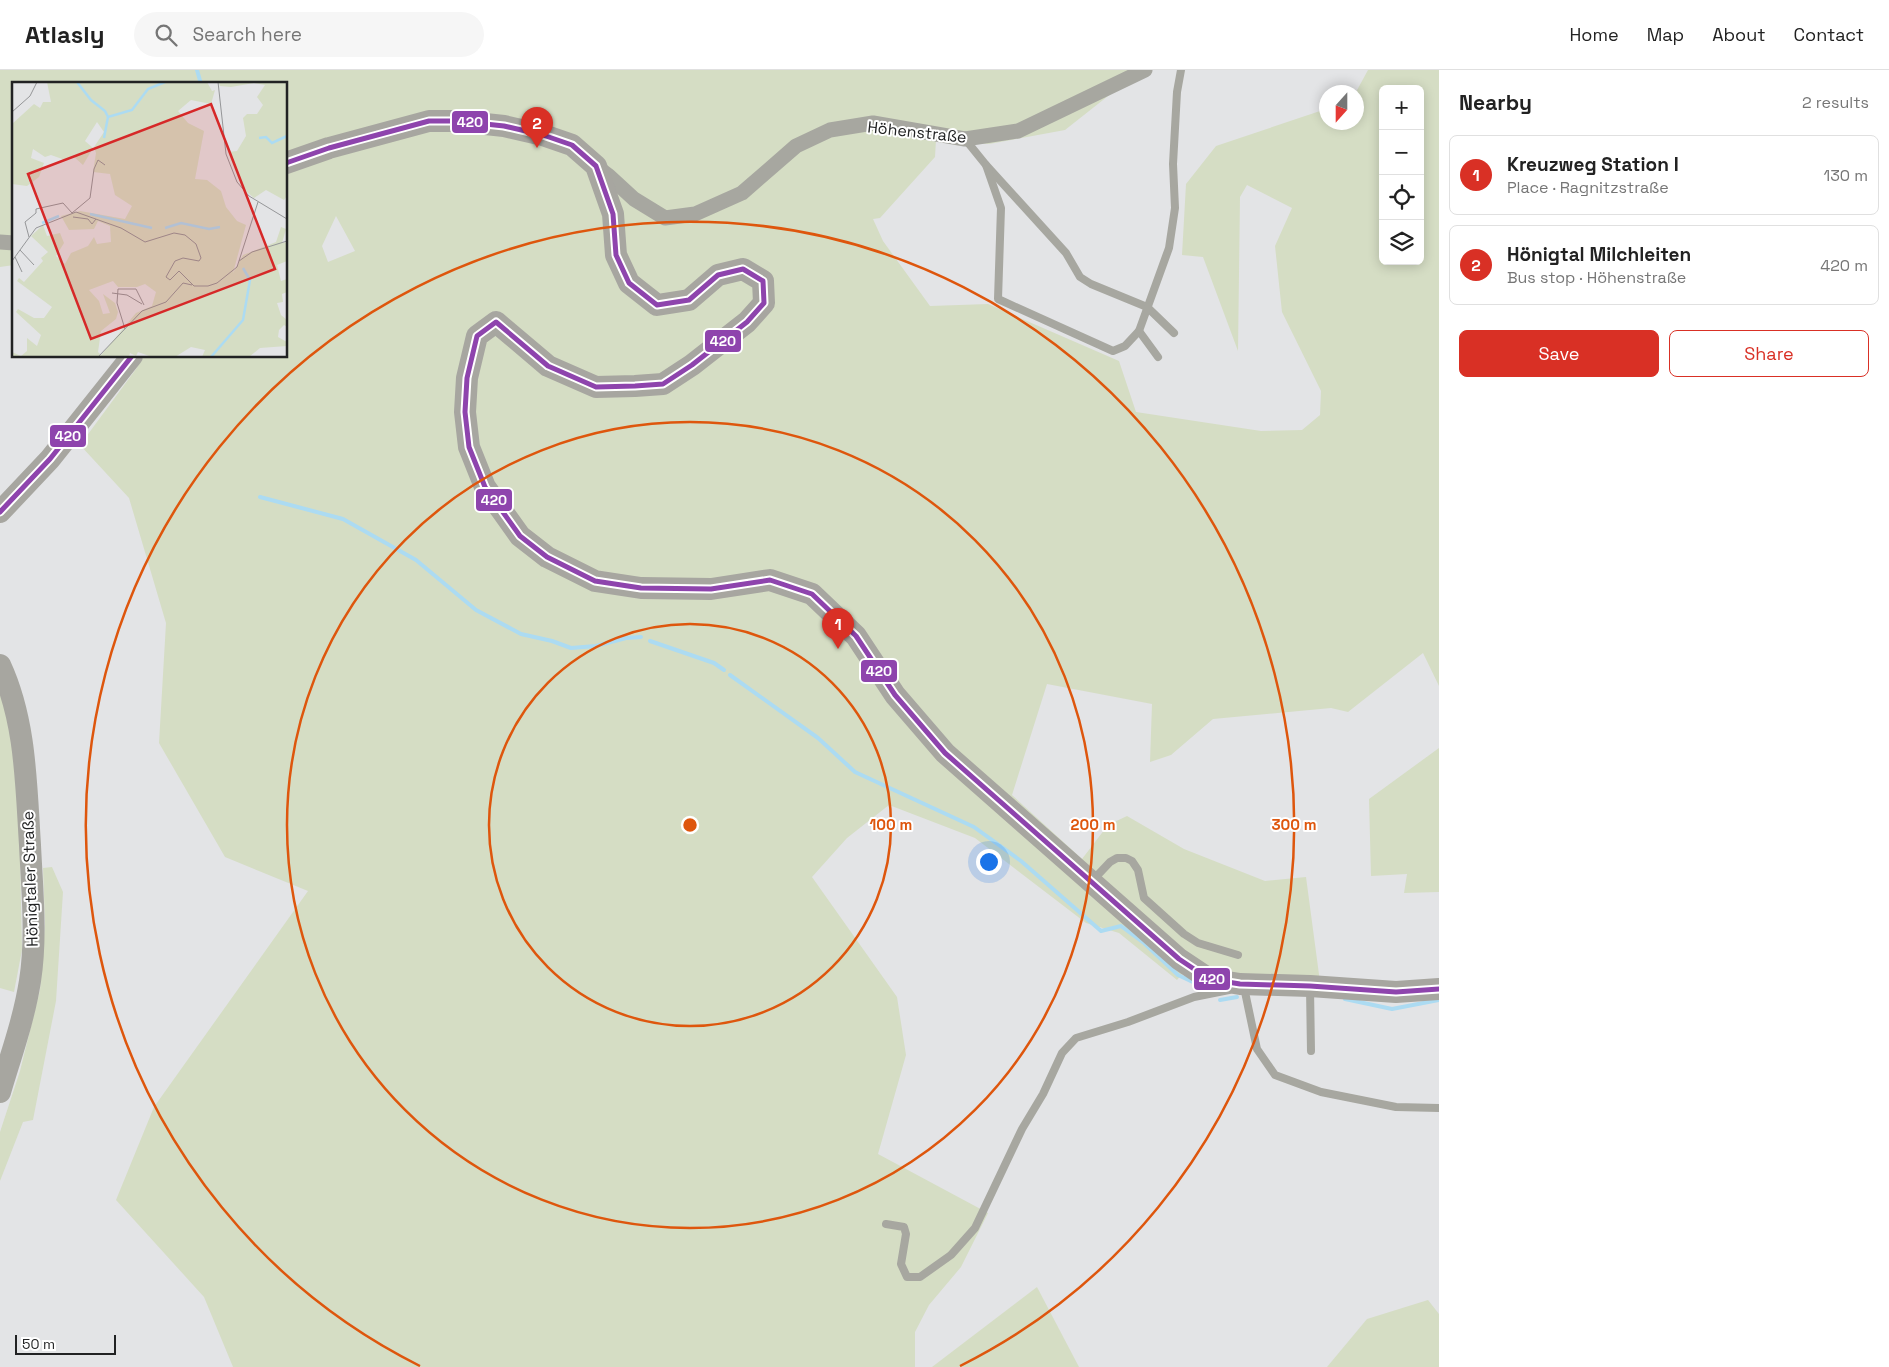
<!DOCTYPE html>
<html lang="en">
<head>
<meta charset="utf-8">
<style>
  :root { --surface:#fff; --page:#f6f6f6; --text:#222; --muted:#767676; --line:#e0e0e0; --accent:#d93025 }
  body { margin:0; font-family:"Space Grotesk",sans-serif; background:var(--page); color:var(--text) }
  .controls { position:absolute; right:15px; top:15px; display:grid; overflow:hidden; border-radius:8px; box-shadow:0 2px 12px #0003 }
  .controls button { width:45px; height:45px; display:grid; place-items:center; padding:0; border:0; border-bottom:1px solid var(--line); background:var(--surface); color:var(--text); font:25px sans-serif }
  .compass { position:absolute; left:1319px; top:15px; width:45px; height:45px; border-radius:50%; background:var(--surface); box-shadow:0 2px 12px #0003; rotate:201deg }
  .scale { position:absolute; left:15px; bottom:12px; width:101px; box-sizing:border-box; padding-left:5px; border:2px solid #212223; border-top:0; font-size:14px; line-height:18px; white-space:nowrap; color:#212223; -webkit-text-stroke:4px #fff; paint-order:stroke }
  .you { position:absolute; left:988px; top:791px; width:18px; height:18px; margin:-12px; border:4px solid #fff; border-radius:50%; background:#1a73e8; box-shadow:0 0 0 8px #1a73e833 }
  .badge { display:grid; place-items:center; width:32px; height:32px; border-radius:50%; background:var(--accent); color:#fff; font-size:16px; font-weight:700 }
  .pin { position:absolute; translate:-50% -41px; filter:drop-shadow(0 1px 2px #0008) }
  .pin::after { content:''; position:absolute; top:26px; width:18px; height:15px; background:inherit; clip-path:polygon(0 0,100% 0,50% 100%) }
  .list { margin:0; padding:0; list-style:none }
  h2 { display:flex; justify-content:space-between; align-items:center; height:65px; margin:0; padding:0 20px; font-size:21px }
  h2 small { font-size:16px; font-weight:400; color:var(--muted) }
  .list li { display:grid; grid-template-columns:32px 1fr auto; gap:15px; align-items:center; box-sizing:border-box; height:80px; margin:0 10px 10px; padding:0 10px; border:1px solid var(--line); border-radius:8px }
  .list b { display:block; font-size:19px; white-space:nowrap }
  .list p { margin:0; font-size:16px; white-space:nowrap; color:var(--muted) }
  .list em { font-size:16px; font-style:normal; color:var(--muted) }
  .actions { display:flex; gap:10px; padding:15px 20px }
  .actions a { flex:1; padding:11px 0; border:1px solid var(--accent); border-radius:8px; text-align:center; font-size:18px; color:var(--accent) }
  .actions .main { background:var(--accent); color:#fff }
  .icon { flex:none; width:28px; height:28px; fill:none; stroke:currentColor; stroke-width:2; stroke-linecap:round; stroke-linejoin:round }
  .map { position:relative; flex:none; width:1439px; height:1297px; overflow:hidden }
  header { display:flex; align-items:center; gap:30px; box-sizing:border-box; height:70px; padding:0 25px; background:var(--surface); border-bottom:1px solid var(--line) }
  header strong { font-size:24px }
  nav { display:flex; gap:28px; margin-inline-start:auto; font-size:18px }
  .search { width:350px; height:45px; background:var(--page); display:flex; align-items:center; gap:12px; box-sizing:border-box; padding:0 18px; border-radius:28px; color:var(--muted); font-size:19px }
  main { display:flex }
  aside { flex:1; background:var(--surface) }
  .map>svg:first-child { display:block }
  .green { fill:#d5ddc4; fill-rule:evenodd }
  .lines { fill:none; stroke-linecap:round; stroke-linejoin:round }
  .stream { stroke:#acdbf2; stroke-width:4 }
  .lane { stroke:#a7a7a0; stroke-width:8 }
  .street { stroke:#a7a7a0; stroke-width:15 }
  .secondary { stroke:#a7a6a0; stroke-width:22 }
  .bus-1-casing { stroke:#fff; stroke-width:9 }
  .bus-1 { stroke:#8e44ad; stroke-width:5 }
  .ring { fill:none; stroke:#de560d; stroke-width:2.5 }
  .labels { text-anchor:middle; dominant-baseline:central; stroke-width:4; stroke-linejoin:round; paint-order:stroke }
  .street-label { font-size:16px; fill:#212223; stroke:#fff }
  .inset-river { fill:none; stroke:#acdbf2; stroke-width:2.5 }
  .inset-road { fill:none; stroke:#959698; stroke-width:1 }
  .view { fill:#d62828; fill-opacity:0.15; stroke:#d62828; stroke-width:2.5 }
  .inset-edge { fill:none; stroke:#212223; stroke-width:2.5 }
  .centre { fill:#de560d; stroke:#fff; stroke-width:2.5 }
  .ring-label { font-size:15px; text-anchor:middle; font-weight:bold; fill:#de560d; stroke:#fff; stroke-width:4; stroke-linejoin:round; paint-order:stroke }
  .line-badge { stroke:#fff; stroke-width:2 }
  .badge-label { font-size:14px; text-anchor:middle; font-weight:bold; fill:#fff }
</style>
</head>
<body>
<header>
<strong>Atlasly</strong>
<div class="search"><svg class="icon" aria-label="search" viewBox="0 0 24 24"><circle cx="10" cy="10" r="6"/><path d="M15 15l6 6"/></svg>Search here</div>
<nav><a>Home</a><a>Map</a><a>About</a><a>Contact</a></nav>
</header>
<main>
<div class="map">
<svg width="1439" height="1297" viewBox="0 0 1439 1297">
  <rect width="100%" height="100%" fill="#e3e4e6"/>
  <g class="green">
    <path d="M0 0H1141L1065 60 989 74 936 70 935 87 880 148 873 149 883 171 930 236 988 234 1119 291 1136 342 1261 361 1302 360 1320 345 1321 321 1282 242 1275 176 1292 138 1247 115 1240 127 1238 281 1203 187 1182 185 1186 114 1216 76 1326 39V52H1356V22L1368 0H1439V616L1423 583 1348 642 1331 638 1213 649 1171 685 1150 692 1152 634 1047 614 1012 725 1082 789 1108 755 1127 746 1184 779 1265 811 1306 807 1322 927 1183 903 1177 910 1119 863 1086 853 975 768 889 735 847 768 812 807 897 927 906 985 878 1084 988 1143 961 1197 929 1235 915 1262V1297H233L204 1227 116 1130 154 1037 308 821 225 787 159 673 166 553 129 428 80 375 136 299 144 286H286V14H14V195L0 197ZM1383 19H1420V191H1383ZM336 146 355 181 328 192 322 176Z"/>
    <polygon points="0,622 8,639 19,738 22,880 14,922 0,918"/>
    <polygon points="1439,678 1439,822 1404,823 1407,804 1371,806 1369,729"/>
    <polygon points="52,797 63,822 56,931 33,1050 23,1052 0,1111 0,1062 20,1001 40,920 45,854 43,798"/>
    <polygon points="1037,1217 1079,1297 932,1297"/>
    <polygon points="1428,1230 1439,1244 1439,1297 1327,1297 1367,1249"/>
  </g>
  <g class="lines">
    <g class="stream">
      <polyline points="197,0 201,14"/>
      <polyline points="260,427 343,449 416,490 476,540 521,564 552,571 571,578 596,576 626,568 641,567"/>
      <polyline points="650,571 714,593 724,600"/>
      <polyline points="730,605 818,668 855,702 974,757 1021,791 1101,861 1121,856 1144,873 1178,905 1197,914"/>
      <polyline points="1345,929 1392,939 1439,930"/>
      <polyline points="1220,930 1237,927"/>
    </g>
    <g class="lane">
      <polyline points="965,69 986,95 1066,183 1080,207 1091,214 1147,237 1174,263"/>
      <polyline points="986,95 1001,138 998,229 1113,281 1125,276 1139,261 1169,178 1175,138 1173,94 1177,22 1181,0"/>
      <polyline points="1139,261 1158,287"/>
      <polyline points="1093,810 1110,792 1117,788 1126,788 1132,791 1138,800 1144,828 1184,864 1198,873 1238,885"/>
      <polyline points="1243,918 1245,922 1257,979 1275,1005 1321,1022 1396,1037 1439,1038"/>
      <polyline points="1310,918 1311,981"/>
      <polyline points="886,1154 904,1157 906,1164 901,1194 907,1207 920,1207 951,1185 975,1158 1022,1059 1043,1024 1062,983 1076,968 1128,952 1194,927 1229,920"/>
    </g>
    <g class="street">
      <polyline points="597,97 609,106 634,129 665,148 695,144 742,123 796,76 830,60 873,53 965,69 1018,61 1145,0"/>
      <polyline points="0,172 14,173"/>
    </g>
    <g class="secondary">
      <polyline points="286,93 329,78 429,51 457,51 504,56 543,65 572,75 596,96 613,144 616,185 629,213 657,235 689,230 718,205 743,199 763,211 764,233 747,252 692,295 663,314 635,316 596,317 548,296 496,252 477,266 467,308 465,342 469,377 485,417 520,466 547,487 595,511 641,518 711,519 770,510 812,524 856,566 895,625 945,683 1179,889 1209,909 1240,914 1310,916 1396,922 1439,919"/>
      <polyline points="0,442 50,389 132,286"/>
      <path d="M0 595C26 651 26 714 30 775 32 819 37 867 30 911 24 949 11 985 0 1022"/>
    </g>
    <defs>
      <g id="bus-1">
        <polyline points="286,93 329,78 429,51 457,51 504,56 543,65 572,75 596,96 613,144 616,185 629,213 657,235 689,230 718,205 743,199 763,211 764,233 747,252 692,295 663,314 635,316 596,317 548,296 496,252 477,266 467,308 465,342 469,377 485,417 520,466 547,487 595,511 641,518 711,519 770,510 812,524 856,566 895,625 945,683 1179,889 1209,909 1240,914 1310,916 1396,922 1439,919"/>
        <polyline points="0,442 50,389 132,286"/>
      </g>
    </defs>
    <use href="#bus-1" class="bus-1-casing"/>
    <use href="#bus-1" class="bus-1"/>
  </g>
  <g class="ring">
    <circle cx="690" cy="755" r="201"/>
    <circle cx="690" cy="755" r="403"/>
    <path d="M420 1296A604 604 0 1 1 960 1296"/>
  </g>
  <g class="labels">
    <g class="street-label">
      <text transform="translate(917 62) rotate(6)">Höhenstraße</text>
      <text transform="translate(30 809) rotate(-92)">Hönigtaler Straße</text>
    </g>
  </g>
  <g transform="translate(12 12)">
    <rect width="275" height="275" fill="#e3e4e6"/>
    <path d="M35 0H195L200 9 203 8 199 22 179 18 166 29 176 41 192 49 183 97 195 98 209 109 214 125 225 139 234 143 221 191 231 173 264 160 269 145 274 147 270 161 275 160V179L265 183 269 199 275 197V210L270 212 271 220 265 221 269 233 275 238V245L272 243 267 248 266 255 275 260V264L248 266 237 275H190L193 268 179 265 163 275H140L126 270 124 274 118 271 117 275H0V270L9 274 15 269V256L25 264 29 253 4 230 6 227 22 236H32L40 225 5 199 7 196 12 200 31 179 29 176 36 170 19 154 31 143 35 154 48 151 52 161 44 174 53 182 59 171 76 164 82 155 85 162 99 160 98 144 86 139 82 147 57 148 49 134 68 129 113 137 120 124 103 113 98 92 81 90 84 71 82 65 92 50 85 40 73 59 81 66 71 83 61 74 53 78 39 73 33 75 21 67 19 76 32 81 27 95 15 104 0 102V42L22 22 28 26 31 20H39ZM101 199 106 205H125L133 202 144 210 140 224 124 231 89 273 86 270 89 249 104 237 106 230 103 221 91 212 98 231 91 232 87 219 77 208ZM207 0H275V114L272 118 254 108 242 116 230 106 216 70 225 69 234 54 231 36 235 32H245L251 23 245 15 253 3 242 1 219 5 208 4Z" fill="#d5ddc4" fill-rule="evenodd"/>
    <path class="inset-river" d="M65 0 79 18 93 29 96 35 92 56M96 35 120 28 136 7 153 0M247 56 254 55 260 61 275 54M78 132 140 146M30 141 47 134M153 146 169 141 197 147 208 145M199 275 231 238 238 198 231 186"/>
    <path class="inset-road" d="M206 0 214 72 225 100 237 114 275 137M0 30 18 14 25 0M61 135 76 137 80 142 84 137M17 155 13 140 24 131V127L51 121 60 131 78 116 82 87 86 78 93 83M8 168 22 183M3 175 10 190M0 179 24 146 64 130 109 146 133 160 162 151 173 153 184 162 189 176 187 179 171 176 163 179 154 195 158 198 167 189 182 204H196L205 201 225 185 246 120M227 179 240 170 275 159M100 211 115 213 130 222M113 247 105 221 106 207H124L132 223M86 275 130 229 154 220 171 201 180 203"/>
    <path class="view" d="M199 22 263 187 79 257 16 92Z"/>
    <rect width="275" height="275" class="inset-edge"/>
  </g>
  <circle cx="690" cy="755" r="8" class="centre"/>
  <g class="ring-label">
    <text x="891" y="760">100 m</text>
    <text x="1093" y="760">200 m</text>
    <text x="1294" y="760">300 m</text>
  </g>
  <g class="line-badge">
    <rect x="451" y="40" width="38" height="24" rx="5" fill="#8e44ad"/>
    <rect x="704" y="259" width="38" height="24" rx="5" fill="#8e44ad"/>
    <rect x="49" y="354" width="38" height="24" rx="5" fill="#8e44ad"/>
    <rect x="475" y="418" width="38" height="24" rx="5" fill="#8e44ad"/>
    <rect x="860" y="589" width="38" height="24" rx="5" fill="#8e44ad"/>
    <rect x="1193" y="897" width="38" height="24" rx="5" fill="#8e44ad"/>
  </g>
  <g class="badge-label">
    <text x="470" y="57">420</text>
    <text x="723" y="276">420</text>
    <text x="68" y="371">420</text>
    <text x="494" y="435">420</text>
    <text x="879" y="606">420</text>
    <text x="1212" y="914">420</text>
  </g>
</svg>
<div class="controls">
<button>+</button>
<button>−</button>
<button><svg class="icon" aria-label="locate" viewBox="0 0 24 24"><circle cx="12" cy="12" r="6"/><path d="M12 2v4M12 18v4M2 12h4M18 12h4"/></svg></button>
<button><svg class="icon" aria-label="layers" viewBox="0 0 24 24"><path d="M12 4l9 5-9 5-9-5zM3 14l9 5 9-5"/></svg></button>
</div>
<svg class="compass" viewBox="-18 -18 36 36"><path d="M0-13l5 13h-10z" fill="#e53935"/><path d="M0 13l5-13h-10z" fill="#767676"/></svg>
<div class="scale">50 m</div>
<div class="you"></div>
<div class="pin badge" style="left:838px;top:579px">1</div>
<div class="pin badge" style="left:537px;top:78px">2</div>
</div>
<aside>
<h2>Nearby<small>2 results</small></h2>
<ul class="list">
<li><span class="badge">1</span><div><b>Kreuzweg Station I</b><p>Place · Ragnitzstraße</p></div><em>130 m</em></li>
<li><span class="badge">2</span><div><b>Hönigtal Milchleiten</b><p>Bus stop · Höhenstraße</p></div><em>420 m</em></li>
</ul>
<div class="actions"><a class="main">Save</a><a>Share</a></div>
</aside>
</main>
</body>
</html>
